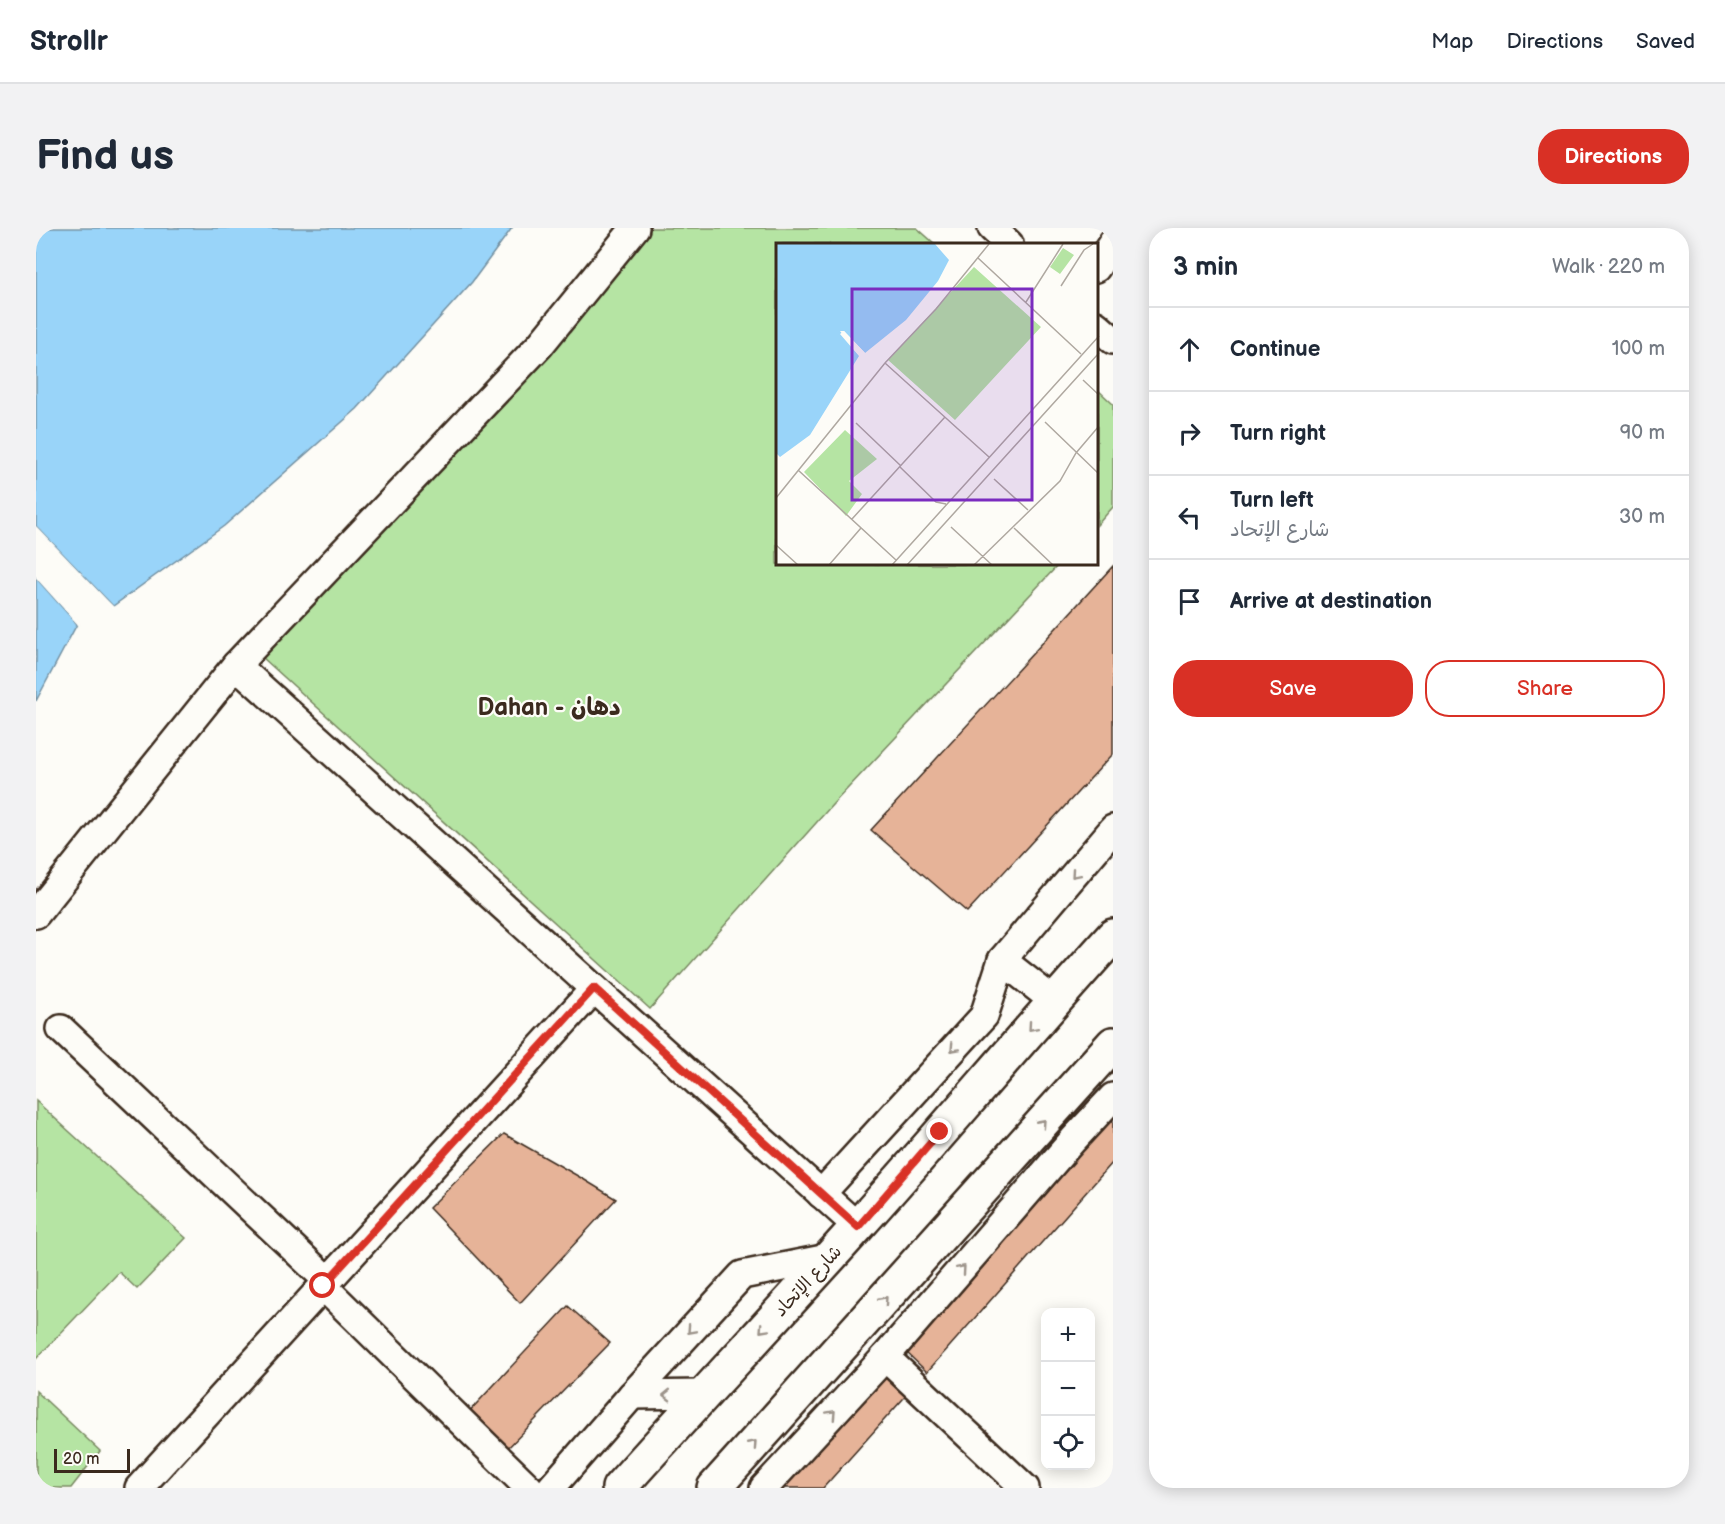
<!DOCTYPE html>
<html lang="en">
<head>
<meta charset="utf-8">
<style>
  :root { --surface:#fff; --page:#f2f2f3; --text:#1f2937; --muted:#747a83; --line:#e0e1e3; --accent:#d93025 }
  body { margin:0; font-family:"Balsamiq Sans","Playpen Sans Arabic",sans-serif; background:var(--page); color:var(--text) }
  .controls { position:absolute; right:18px; bottom:18px; display:grid; overflow:hidden; border-radius:12px; box-shadow:0 3px 15px #0003 }
  .controls button { width:54px; height:54px; display:grid; place-items:center; padding:0; border:0; border-bottom:2px solid var(--line); background:var(--surface); color:var(--text); font:30px sans-serif }
  .scale { position:absolute; left:18px; bottom:15px; width:76px; box-sizing:border-box; padding-left:6px; border:3px solid #3b2a1e; border-top:0; font-size:16px; line-height:21px; white-space:nowrap; color:#3b2a1e; -webkit-text-stroke:4px #fdfcf7; paint-order:stroke }
  .stop { position:absolute; width:18px; height:18px; margin:-14px; border:4px solid #d93025; border-radius:50%; background:#fff }
  .stop.end { background:#d93025; border-color:#fff; box-shadow:0 2px 6px #0008 }
  .list { margin:0; padding:0; list-style:none }
  h2 { display:flex; justify-content:space-between; align-items:center; height:78px; margin:0; padding:0 24px; font-size:26px }
  h2 small { font-size:20px; font-weight:400; color:var(--muted) }
  .list li { display:grid; grid-template-columns:39px 1fr auto; gap:18px; align-items:center; box-sizing:border-box; height:84px; padding:0 24px; border-top:2px solid var(--line) }
  .list b { display:block; font-size:22px; white-space:nowrap }
  .list p { margin:0; font-size:20px; white-space:nowrap; color:var(--muted) }
  .list em { font-size:20px; font-style:normal; color:var(--muted) }
  .actions { display:flex; gap:12px; padding:18px 24px }
  .actions a { flex:1; padding:14px 0; border:2px solid var(--accent); border-radius:24px; text-align:center; font-size:21px; color:var(--accent) }
  .actions .main { background:var(--accent); color:#fff }
  .icon { flex:none; width:33px; height:33px; fill:none; stroke:currentColor; stroke-width:2; stroke-linecap:round; stroke-linejoin:round }
  .map { position:relative; flex:none; width:1077px; height:1260px; overflow:hidden; border-radius:24px }
  header { display:flex; align-items:center; gap:36px; box-sizing:border-box; height:84px; padding:0 30px; background:var(--surface); border-bottom:2px solid var(--line) }
  header strong { font-size:28px }
  nav { display:flex; gap:33px; margin-inline-start:auto; font-size:21px }
  .intro { display:flex; align-items:center; justify-content:space-between; box-sizing:border-box; height:144px; padding:0 36px }
  h1 { margin:0; font-size:42px }
  .button { padding:15px 27px; border-radius:24px; background:var(--accent); color:#fff; font-size:21px; font-weight:700 }
  main { display:flex; gap:36px; padding:0 36px }
  aside { flex:1; background:var(--surface); border-radius:24px; box-shadow:0 3px 15px #0003 }
  .map>svg:first-child { display:block }
  .green { fill:#b5e4a3; stroke:#788760; stroke-width:1.5 }
  .water { fill:#99d4f9; stroke:#7390a1; stroke-width:1.5 }
  .pier { fill:#fdfcf7 }
  .building { fill:#e6b398; stroke:#3b2a1e; stroke-width:1.5 }
  .lines { fill:none; stroke-linecap:round; stroke-linejoin:round }
  .minor-casing { stroke:#3b2a1e; stroke-width:32 }
  .major-casing { stroke:#3b2a1e; stroke-width:38 }
  .minor { stroke:#fdfcf7; stroke-width:27 }
  .major { stroke:#fdfcf7; stroke-width:33 }
  .oneway { stroke:#9c938a }
  .route { stroke:#d93025; stroke-width:8 }
  .labels { text-anchor:middle; dominant-baseline:central; stroke-width:4.5; stroke-linejoin:round; paint-order:stroke }
  .street-label { font-size:18px; fill:#3b2a1e; stroke:#fdfcf7 }
  .district-label { font-size:24px; font-weight:bold; fill:#3b2a1e; stroke:#fdfcf7 }
  .inset-road { fill:none; stroke:#afa8a0; stroke-width:1.5 }
  .view { fill:#7b2cbf; fill-opacity:0.15; stroke:#7b2cbf; stroke-width:3 }
  .inset-edge { fill:none; stroke:#3b2a1e; stroke-width:3 }
</style>
</head>
<body>
<header>
<strong>Strollr</strong>
<nav><a>Map</a><a>Directions</a><a>Saved</a></nav>
</header>
<div class="intro"><h1>Find us</h1><a class="button">Directions</a></div>
<main>
<div class="map">
<svg width="1077" height="1260" viewBox="0 0 1077 1260">
  <rect width="100%" height="100%" fill="#fdfcf7"/>
  <filter id="ink" filterUnits="userSpaceOnUse"><feTurbulence type="fractalNoise" baseFrequency=".0167" numOctaves="2"/><feDisplacementMap in="SourceGraphic" scale="12" xChannelSelector="R" yChannelSelector="G"/><feConvolveMatrix kernelMatrix="1 2 1 2 8 2 1 2 1" color-interpolation-filters="sRGB"/></filter>
  <g filter="url(#ink)">
    <g class="green">
      <polygon points="592,0 881,0 899,16 741,16 741,336 1023,336 797,576 614,781 216,420"/>
      <polygon points="1061,161 1077,176 1077,279 1061,297"/>
      <polygon points="0,873 150,1010 101,1061 83,1044 0,1131"/>
      <polygon points="0,1163 64,1223 35,1260 0,1260"/>
    </g>
    <g class="water">
      <polygon points="0,0 476,0 436,54 321,181 188,298 77,378 0,298"/>
      <polygon points="0,350 41,396 0,473"/>
    </g>
    <g class="pier">
      <polygon points="0,298 70,371 79,380 75,380 0,303"/>
      <polygon points="0,347 44,394 44,399 0,350"/>
    </g>
    <g class="building">
      <polygon points="1077,338 1077,526 931,684 835,602"/>
      <polygon points="1077,886 1077,934 891,1144 869,1123"/>
      <polygon points="468,906 547,951 580,971 484,1075 393,980"/>
      <polygon points="532,1078 574,1115 466,1226 428,1189"/>
      <polygon points="854,1137 876,1161 787,1260 743,1260"/>
    </g>
    <g class="lines">
      <defs>
        <g id="minor">
          <polyline points="956,0 973,16"/>
          <polyline points="1060,40 1077,14"/>
          <polyline points="1060,97 1077,112"/>
          <polyline points="200,437 822,999"/>
          <polyline points="0,686 200,437 504,117 599,0"/>
          <polyline points="966,732 1018,773"/>
          <polyline points="25,801 292,1053"/>
          <polyline points="785,966 948,788 966,732 1077,601"/>
          <polyline points="287,1058 493,1260"/>
          <polyline points="849,1129 989,1260"/>
          <polyline points="596,1167 667,1166"/>
          <polyline points="103,1260 558,761"/>
          <polyline points="515,1260 596,1167 706,1047 792,1030"/>
          <polyline points="728,1260 849,1129 1037,912 1077,869"/>
        </g>
        <g id="major">
          <path d="M583 1260C662 1172 743 1086 822 998 908 903 990 804 1077 708"/>
          <polyline points="678,1260 1077,816"/>
        </g>
      </defs>
      <use href="#minor" class="minor-casing"/>
      <use href="#major" class="major-casing"/>
      <use href="#minor" class="minor"/>
      <use href="#major" class="major"/>
    </g>
    <defs><path id="oneway-chevron" d="M-2-3.5L2.5 0L-2 3.5" fill="none" stroke-width="1.6" stroke-linecap="round" stroke-linejoin="round" transform="scale(1.5)"/></defs>
    <g class="oneway">
      <use href="#oneway-chevron" transform="translate(1039 646) rotate(131)"/>
      <use href="#oneway-chevron" transform="translate(996 799) rotate(131)"/>
      <use href="#oneway-chevron" transform="translate(918 820) rotate(133)"/>
      <use href="#oneway-chevron" transform="translate(1006 895) rotate(-48)"/>
      <use href="#oneway-chevron" transform="translate(926 1041) rotate(-49)"/>
      <use href="#oneway-chevron" transform="translate(848 1072) rotate(-48)"/>
      <use href="#oneway-chevron" transform="translate(727 1101) rotate(133)"/>
      <use href="#oneway-chevron" transform="translate(655 1102) rotate(132)"/>
      <use href="#oneway-chevron" transform="translate(631 1167) rotate(179)"/>
      <use href="#oneway-chevron" transform="translate(796 1186) rotate(-47)"/>
      <use href="#oneway-chevron" transform="translate(717 1216) rotate(-48)"/>
    </g>
  </g>
  <g class="lines" filter="url(#ink)">
    <polyline class="route" points="287,1058 558,760 822,999 904,904"/>
  </g>
  <g class="labels">
    <g class="street-label">
      <text transform="translate(772 1053) rotate(-47)">شارع الإتحاد</text>
    </g>
    <g class="district-label">
      <text x="513" y="479">Dahan - دهان</text>
    </g>
  </g>
  <g transform="translate(740 15)">
    <rect width="322" height="322" fill="#fdfcf7"/>
    <path d="M287 5 298 12 284 31 274 24ZM198 24 265 84 179 177 112 117ZM69 187 101 216 73 238 86 251 70 273 28 229Z" fill="#b5e4a3"/>
    <path d="M0 1H159L173 17 162 38 130 77 89 110 68 88 64 91 83 113 34 192 4 214 0 210Z" fill="#99d4f9"/>
    <path d="M64 88H68L91 112 78 103 85 115Z" fill="#fdfcf7"/>
    <path class="inset-road" d="M202 15 305 111M285 43 308 7 317 1M250 59 287 1M109 120 213 214M307 137 323 152M269 179 323 231M80 180 125 223M124 224 160 259 170 261M22 227 120 317M218 236 252 267M0 255 109 120 160 66 213 1M76 276 169 174M175 284 216 322M238 285 277 322M0 302 22 322M53 322 85 285M116 322 323 93M131 322 323 110M198 322 284 238 300 210 323 183"/>
    <path class="view" d="M76 46H256V257H76Z"/>
    <rect width="322" height="322" class="inset-edge"/>
  </g>
</svg>
<div class="controls">
<button>+</button>
<button>−</button>
<button><svg class="icon" aria-label="locate" viewBox="0 0 24 24"><circle cx="12" cy="12" r="6"/><path d="M12 2v4M12 18v4M2 12h4M18 12h4"/></svg></button>
</div>
<div class="scale">20 m</div>
<div class="stop" style="left:287px;top:1058px"></div>
<div class="stop end" style="left:904px;top:904px"></div>
</div>
<aside>
<h2>3 min<small>Walk · 220 m</small></h2>
<ul class="list">
<li><svg class="icon" aria-label="ahead" viewBox="0 0 24 24"><path d="M12 20V5M6 11l6-6 6 6"/></svg><div><b>Continue</b></div><em>100 m</em></li>
<li><svg class="icon" aria-label="right" viewBox="0 0 24 24"><path d="M7 20v-9h11M14 6l5 5-5 5"/></svg><div><b>Turn right</b></div><em>90 m</em></li>
<li><svg class="icon" aria-label="left" viewBox="0 0 24 24"><path d="M17 20v-9H6M10 6l-5 5 5 5"/></svg><div><b>Turn left</b><p>شارع الإتحاد</p></div><em>30 m</em></li>
<li><svg class="icon" aria-label="arrive" viewBox="0 0 24 24"><path d="M6 21V4h12l-3 4 3 4H6"/></svg><div><b>Arrive at destination</b></div></li>
</ul>
<div class="actions"><a class="main">Save</a><a>Share</a></div>
</aside>
</main>
</body>
</html>
